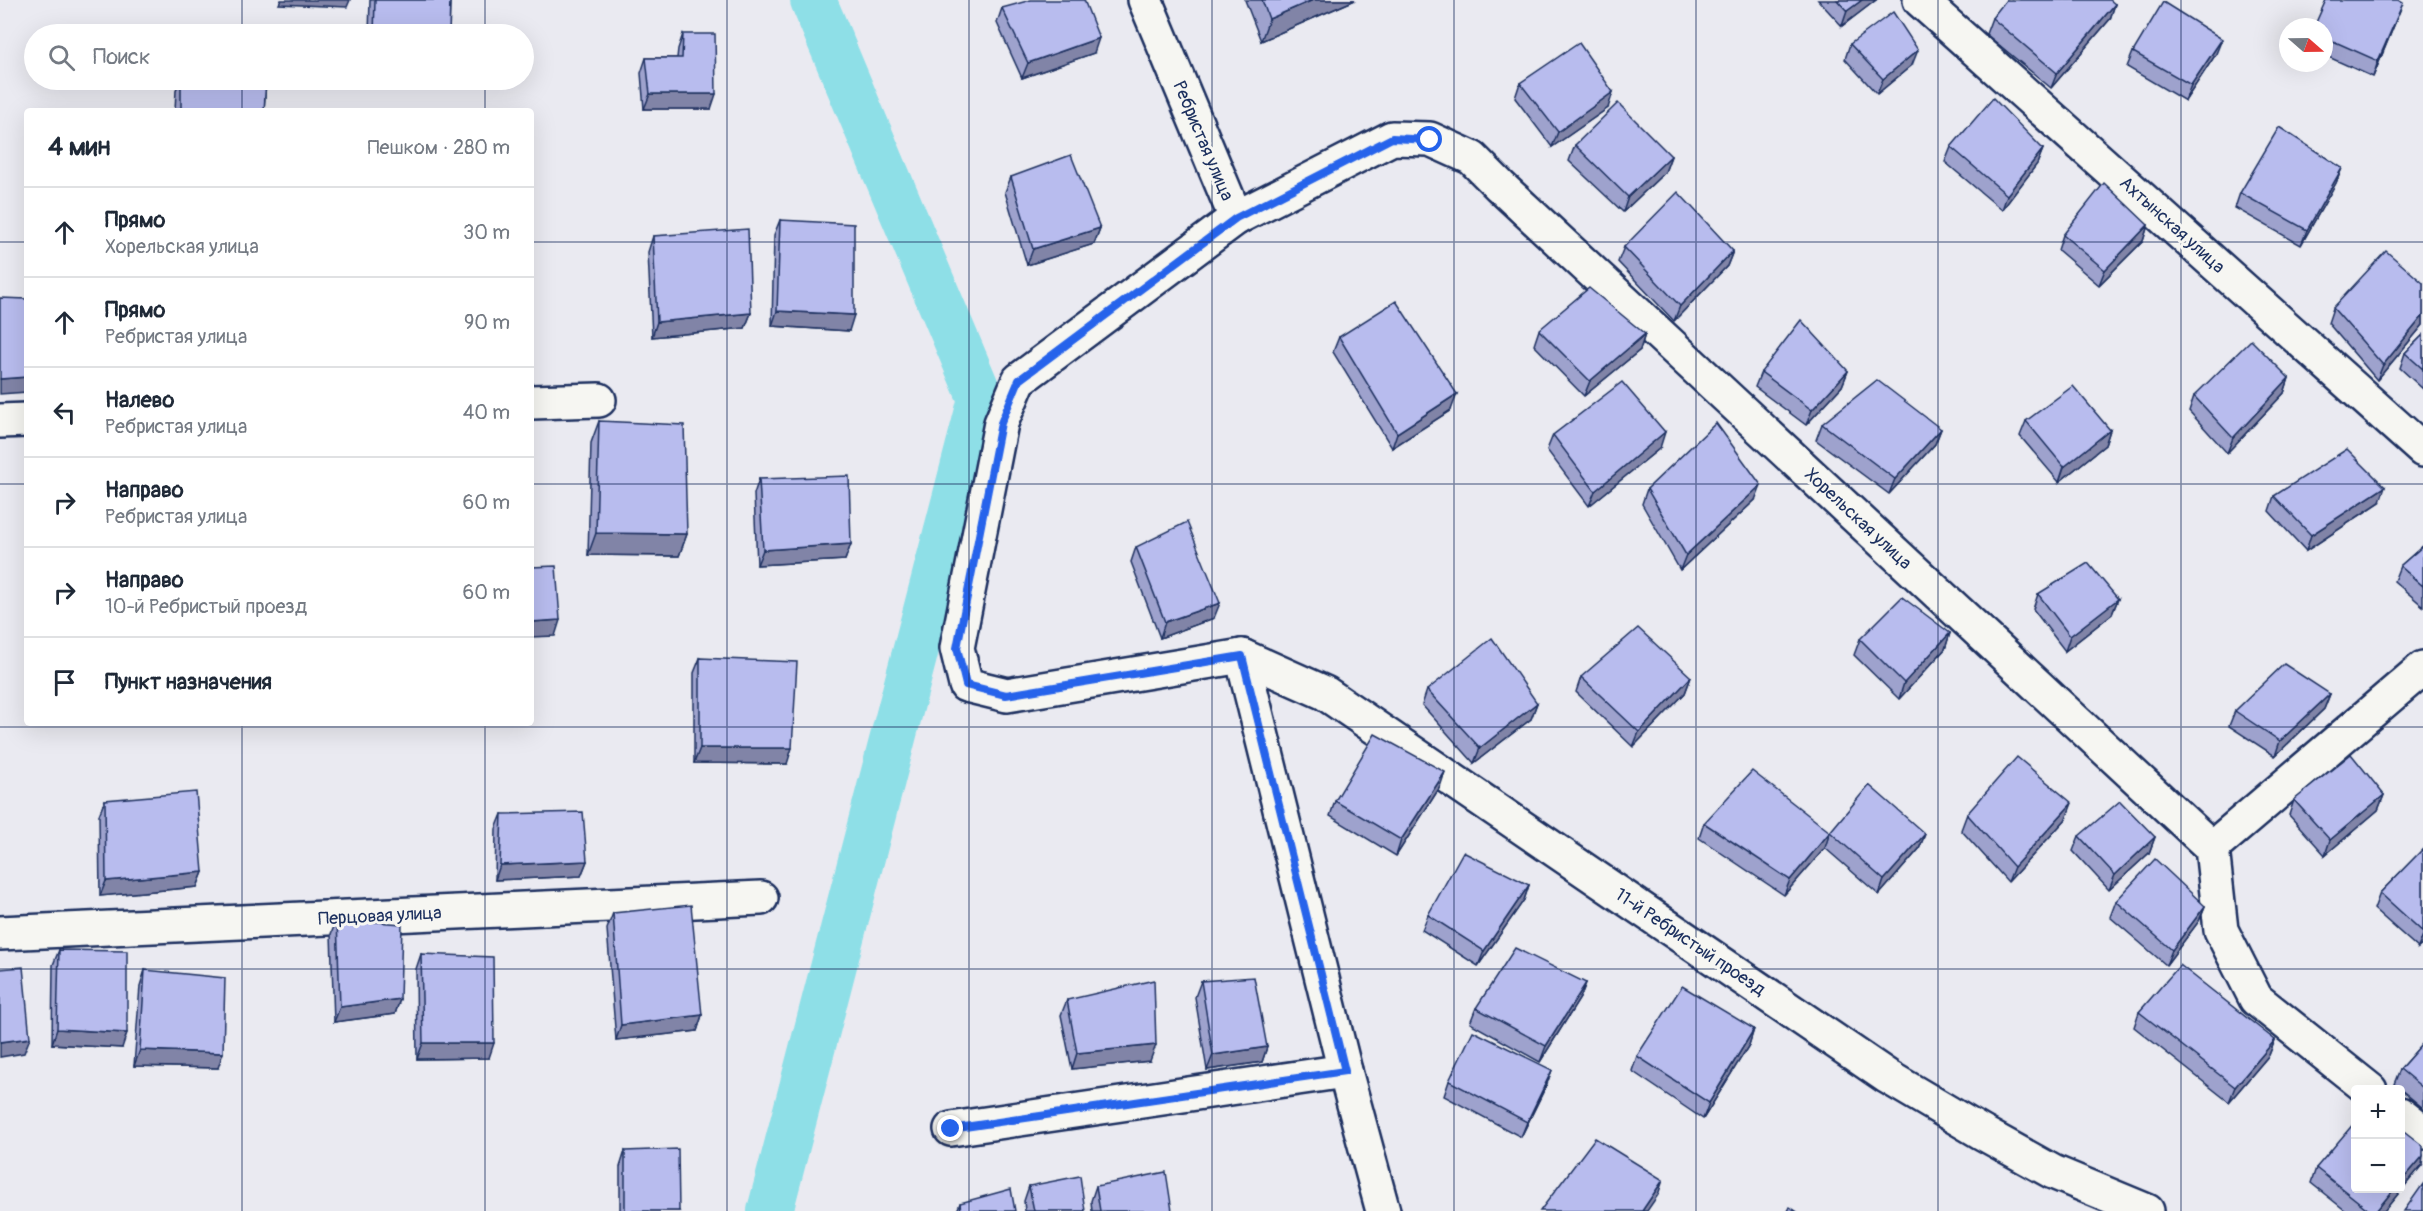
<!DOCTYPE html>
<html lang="ru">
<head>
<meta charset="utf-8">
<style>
  :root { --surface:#fff; --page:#f6f6f7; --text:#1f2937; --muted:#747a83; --line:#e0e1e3 }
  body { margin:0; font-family:Pangolin,sans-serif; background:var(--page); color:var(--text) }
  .controls { position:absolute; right:18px; bottom:18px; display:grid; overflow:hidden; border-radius:6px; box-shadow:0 6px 24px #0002 }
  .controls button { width:54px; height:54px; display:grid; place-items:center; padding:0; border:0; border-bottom:2px solid var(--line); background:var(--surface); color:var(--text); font:30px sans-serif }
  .compass { position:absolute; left:2279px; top:18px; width:54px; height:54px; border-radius:50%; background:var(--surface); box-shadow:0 6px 24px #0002; rotate:110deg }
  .stop { position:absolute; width:18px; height:18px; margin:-14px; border:4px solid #2563eb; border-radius:50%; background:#fff }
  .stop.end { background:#2563eb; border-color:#fff; box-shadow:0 2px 6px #0008 }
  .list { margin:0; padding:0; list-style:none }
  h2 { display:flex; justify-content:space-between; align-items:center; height:78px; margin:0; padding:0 24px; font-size:26px }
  h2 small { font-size:20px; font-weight:400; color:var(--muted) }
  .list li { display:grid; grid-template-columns:39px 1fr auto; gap:18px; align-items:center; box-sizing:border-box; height:90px; padding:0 24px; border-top:2px solid var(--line) }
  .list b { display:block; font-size:22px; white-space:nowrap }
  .list p { margin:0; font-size:20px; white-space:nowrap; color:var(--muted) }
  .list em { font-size:20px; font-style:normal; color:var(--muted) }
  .icon { flex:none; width:33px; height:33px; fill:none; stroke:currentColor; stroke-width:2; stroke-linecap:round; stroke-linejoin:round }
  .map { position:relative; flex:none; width:2423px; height:1211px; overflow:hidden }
  .search { position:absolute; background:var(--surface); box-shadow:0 6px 24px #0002; left:24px; top:24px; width:510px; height:66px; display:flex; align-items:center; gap:15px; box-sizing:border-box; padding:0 21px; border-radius:33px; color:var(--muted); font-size:22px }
  .panel { position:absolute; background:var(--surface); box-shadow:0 6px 24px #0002; left:24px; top:108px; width:510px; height:618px; border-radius:6px }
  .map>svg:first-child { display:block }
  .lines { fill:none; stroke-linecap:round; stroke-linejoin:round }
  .canal { stroke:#8edfe7; stroke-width:46 }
  .minor-casing { stroke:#1b2f5e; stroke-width:38 }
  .minor { stroke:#f6f6f2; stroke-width:33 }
  .wall { fill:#9ea2cd; stroke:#1b2f5e; stroke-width:1.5 }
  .shaded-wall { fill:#8184a7; stroke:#1b2f5e; stroke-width:1.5 }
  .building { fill:#b8bcee; stroke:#1b2f5e; stroke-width:1.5 }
  .route { stroke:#2563eb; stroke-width:8 }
  .grid { fill:none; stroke:#1b2f5e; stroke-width:1.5; stroke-opacity:0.55 }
  .labels { text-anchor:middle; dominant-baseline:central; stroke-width:6; stroke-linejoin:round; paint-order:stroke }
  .street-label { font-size:18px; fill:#1b2f5e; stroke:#f6f6f2 }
</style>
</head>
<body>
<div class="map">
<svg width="2423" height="1211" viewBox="0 0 2423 1211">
  <rect width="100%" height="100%" fill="#eaeaf1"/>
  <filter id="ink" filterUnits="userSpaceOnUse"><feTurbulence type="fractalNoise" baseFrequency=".0167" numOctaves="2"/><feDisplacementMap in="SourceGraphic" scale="12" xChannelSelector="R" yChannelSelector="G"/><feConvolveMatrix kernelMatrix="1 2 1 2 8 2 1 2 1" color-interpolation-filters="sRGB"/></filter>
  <g filter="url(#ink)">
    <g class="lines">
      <polyline class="canal" points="770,1211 981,399 813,0"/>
      <defs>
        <g id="minor">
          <polyline points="1145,0 1236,218 1019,380 1001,423 957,648 966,685 1007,695 1242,656 1345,1071 1383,1211"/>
          <polyline points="1920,0 2423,450"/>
          <polyline points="1236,218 1392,138 1430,139 1472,158 1500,186 2212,848 2221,930 2256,999 2370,1090"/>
          <polyline points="531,402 599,400"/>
          <polyline points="0,421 27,420"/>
          <polyline points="1242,656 1325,693 1888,1077 1981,1132 2053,1172 2147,1211"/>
          <polyline points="2212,848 2423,668"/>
          <polyline points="0,933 761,898"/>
          <polyline points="2400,1114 2423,1132"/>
          <polyline points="951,1129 1345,1071"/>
        </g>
      </defs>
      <use href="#minor" class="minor-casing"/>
      <use href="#minor" class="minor"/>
    </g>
    <g class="wall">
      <polygon points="370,0 450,0 449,34 369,34"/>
      <polygon points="1245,0 1355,0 1261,41"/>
      <polygon points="1818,0 1876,0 1842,26"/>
      <polygon points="2115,4 2110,19 2051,88 1986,34 1992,18"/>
      <polygon points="1002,8 1094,53 1022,78 997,23"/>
      <polygon points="2397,18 2373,77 2324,55 2324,27"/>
      <polygon points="683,34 711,109 644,109 641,73 646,58 677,58 678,49"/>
      <polygon points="1850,44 1912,65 1877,94 1845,59"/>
      <polygon points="2133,52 2216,54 2185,101 2127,67"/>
      <polygon points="180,80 266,80 264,111 175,111 176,90"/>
      <polygon points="1520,83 1608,108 1552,147 1515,98"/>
      <polygon points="1575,145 1671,156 1665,172 1623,212 1569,161"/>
      <polygon points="1951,147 2043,149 2037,164 2002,210 1945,162"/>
      <polygon points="2342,168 2336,183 2301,245 2235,208 2240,193"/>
      <polygon points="1011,177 1100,228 1094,244 1027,265 1005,192"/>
      <polygon points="780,220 849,331 772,326 774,235"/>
      <polygon points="2148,225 2143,241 2099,285 2058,250 2063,235"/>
      <polygon points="653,236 751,313 745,328 652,337 648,252"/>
      <polygon points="1624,247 1733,251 1727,266 1674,321 1618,262"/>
      <polygon points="2423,283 2423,325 2377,380 2328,323 2333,308"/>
      <polygon points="1539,330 1645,334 1640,350 1584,396 1534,345"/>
      <polygon points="2423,335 2423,389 2400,368 2405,353"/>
      <polygon points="1339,337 1451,410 1392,448 1333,352"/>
      <polygon points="1848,371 1842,386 1806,425 1755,387 1761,372"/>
      <polygon points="2289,378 2284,393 2227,453 2189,411 2194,396"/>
      <polygon points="599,421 687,534 679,556 588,555 591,443"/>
      <polygon points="2026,421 2110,430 2105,445 2059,482 2020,436"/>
      <polygon points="1822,424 1941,429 1935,444 1889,494 1816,440"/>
      <polygon points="1553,435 1660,448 1589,506 1547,450"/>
      <polygon points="759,479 851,544 845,560 757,565 754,494"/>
      <polygon points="1647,489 1755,500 1680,570 1642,504"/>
      <polygon points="2274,496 2380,502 2306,551 2269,511"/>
      <polygon points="2423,546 2423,606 2394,581 2400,566"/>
      <polygon points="1136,547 1214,618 1160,638 1131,562"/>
      <polygon points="2038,594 2118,599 2112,614 2065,651 2033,609"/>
      <polygon points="1950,633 1945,649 1899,699 1854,655 1860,639"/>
      <polygon points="700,658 787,764 694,763 694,673"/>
      <polygon points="1581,677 1691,677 1685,693 1633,747 1576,692"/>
      <polygon points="1427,690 1537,703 1531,719 1474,763 1422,705"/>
      <polygon points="2330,694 2324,709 2275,756 2229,726 2235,711"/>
      <polygon points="1440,787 1396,856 1330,816 1335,801"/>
      <polygon points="2384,795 2378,810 2325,855 2289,815 2294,800"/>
      <polygon points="105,800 203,872 197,887 100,896 99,815"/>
      <polygon points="502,814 587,861 581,876 495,880 496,829"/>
      <polygon points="1967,814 2066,819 2008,882 1961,830"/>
      <polygon points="1704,823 1830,832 1925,834 1919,849 1879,895 1825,848 1784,895 1699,838"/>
      <polygon points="2079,836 2155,837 2149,853 2109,890 2073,851"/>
      <polygon points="2423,849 2423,944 2418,948 2374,909 2380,893"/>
      <polygon points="1529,885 1524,900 1478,966 1422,930 1428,915"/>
      <polygon points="2116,901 2205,906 2199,921 2166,965 2110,917"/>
      <polygon points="613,913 702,1015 697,1031 616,1040 607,929"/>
      <polygon points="337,919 400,999 395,1014 334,1022 331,934"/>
      <polygon points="59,950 122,1048 52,1044 53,965"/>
      <polygon points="421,954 489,1058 417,1059 416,969"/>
      <polygon points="145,970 218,1068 134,1066 140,986"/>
      <polygon points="1201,981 1267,1047 1262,1062 1207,1070 1195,997"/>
      <polygon points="1586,983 1580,998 1540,1062 1470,1023 1476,1008"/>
      <polygon points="1067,1000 1150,1061 1072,1069 1061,1015"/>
      <polygon points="2139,1012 2275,1040 2269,1055 2229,1102 2134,1027"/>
      <polygon points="1754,1029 1749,1045 1703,1119 1632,1071 1637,1056"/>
      <polygon points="2423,1043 2423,1108 2394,1084 2400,1069"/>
      <polygon points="1552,1070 1546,1086 1521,1137 1444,1096 1449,1081"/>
      <polygon points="625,1151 679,1211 620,1211 620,1167"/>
      <polygon points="2422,1165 2384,1211 2346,1211 2311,1183 2316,1168"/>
      <polygon points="1029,1186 1085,1211 1025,1211 1024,1201"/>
      <polygon points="1096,1186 1172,1211 1092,1211 1091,1201"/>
      <polygon points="960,1203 1015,1211 957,1211"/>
    </g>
    <g class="shaded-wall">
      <polygon points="281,0 350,0 347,7 279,4"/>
      <polygon points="1313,0 1355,0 1261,41 1269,19"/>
      <polygon points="1862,0 1876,0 1842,26 1847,11"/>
      <polygon points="2403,3 2397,18 2373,77 2378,61"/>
      <polygon points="2115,4 2110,19 2051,88 2057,73"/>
      <polygon points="1099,38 1094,53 1022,78 1028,63"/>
      <polygon points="2222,39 2216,54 2185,101 2191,85"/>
      <polygon points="1918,50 1912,65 1877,94 1883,79"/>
      <polygon points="1613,92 1608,108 1552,147 1558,132"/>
      <polygon points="650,94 716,94 711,109 644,109"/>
      <polygon points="2043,149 2037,164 2002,210 2007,195"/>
      <polygon points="1671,156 1665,172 1623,212 1628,197"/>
      <polygon points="2342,168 2336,183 2301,245 2307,230"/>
      <polygon points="2148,225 2143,241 2099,285 2105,270"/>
      <polygon points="1100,228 1094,244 1027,265 1033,249"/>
      <polygon points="1733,251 1727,266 1674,321 1680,306"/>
      <polygon points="777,311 854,315 849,331 772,326"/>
      <polygon points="751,313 745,328 652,337 657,322"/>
      <polygon points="2423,316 2423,325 2377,380 2383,365"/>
      <polygon points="1645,334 1640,350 1584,396 1590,381"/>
      <polygon points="1848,371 1842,386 1806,425 1812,410"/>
      <polygon points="27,377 27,392 0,394 0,379"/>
      <polygon points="2289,378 2284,393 2227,453 2233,438"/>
      <polygon points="1457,394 1451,410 1392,448 1397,433"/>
      <polygon points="1941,429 1935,444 1889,494 1895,479"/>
      <polygon points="2110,430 2105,445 2059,482 2064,467"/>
      <polygon points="1665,432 1660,448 1589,506 1595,491"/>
      <polygon points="1761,485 1755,500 1680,570 1686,555"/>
      <polygon points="2385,487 2380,502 2306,551 2311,535"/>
      <polygon points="596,533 687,534 679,556 588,555"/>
      <polygon points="851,544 845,560 757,565 763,550"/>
      <polygon points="2118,599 2112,614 2065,651 2070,636"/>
      <polygon points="1220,603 1214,618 1160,638 1165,622"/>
      <polygon points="560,620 555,636 531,637 531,622"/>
      <polygon points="1950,633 1945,649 1899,699 1904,683"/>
      <polygon points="1691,677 1685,693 1633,747 1639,732"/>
      <polygon points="2330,694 2324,709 2275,756 2280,741"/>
      <polygon points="1537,703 1531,719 1474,763 1480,748"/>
      <polygon points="700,748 792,748 787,764 694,763"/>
      <polygon points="1445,772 1440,787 1396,856 1401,840"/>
      <polygon points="2384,795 2378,810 2325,855 2330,840"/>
      <polygon points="2072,803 2066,819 2008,882 2014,867"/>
      <polygon points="1830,832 1825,848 1784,895 1790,880"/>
      <polygon points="1925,834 1919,849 1879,895 1884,880"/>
      <polygon points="2155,837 2149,853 2109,890 2115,875"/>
      <polygon points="587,861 581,876 495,880 500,865"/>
      <polygon points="203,872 197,887 100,896 106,881"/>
      <polygon points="1529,885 1524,900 1478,966 1484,951"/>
      <polygon points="2205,906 2199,921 2166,965 2172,950"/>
      <polygon points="2423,935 2423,944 2418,948"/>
      <polygon points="1586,983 1580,998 1540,1062 1546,1046"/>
      <polygon points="400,999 395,1014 334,1022 340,1007"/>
      <polygon points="702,1015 697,1031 616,1040 621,1025"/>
      <polygon points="57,1029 127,1033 122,1048 52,1044"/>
      <polygon points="1754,1029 1749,1045 1703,1119 1709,1103"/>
      <polygon points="30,1038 24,1053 0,1057 0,1042"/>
      <polygon points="2275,1040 2269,1055 2229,1102 2235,1087"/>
      <polygon points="423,1043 494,1043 489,1058 417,1059"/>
      <polygon points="1156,1045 1150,1061 1072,1069 1077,1053"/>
      <polygon points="1267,1047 1262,1062 1207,1070 1213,1055"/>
      <polygon points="140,1050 223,1053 218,1068 134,1066"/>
      <polygon points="1552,1070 1546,1086 1521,1137 1527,1122"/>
      <polygon points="2423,1156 2422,1165 2384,1211 2376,1211 2395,1188 2400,1188 2400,1183"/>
      <polygon points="1663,1180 1658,1195 1647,1211 1642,1211"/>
    </g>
    <g class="building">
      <polygon points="375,0 450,0 449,34 374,34"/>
      <polygon points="1031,0 1084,0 1099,38 1028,63 1002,8"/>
      <polygon points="1262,0 1313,0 1269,19"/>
      <polygon points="1837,0 1862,0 1847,11"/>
      <polygon points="2006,0 2110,0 2115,4 2057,73 1992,18"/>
      <polygon points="2326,0 2398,0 2403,3 2378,61 2324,37 2324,27 2314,27"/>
      <polygon points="2163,2 2222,39 2191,85 2133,52"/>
      <polygon points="1893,12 1918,50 1883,79 1850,44"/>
      <polygon points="683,34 715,34 716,94 650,94 646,58 682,58"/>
      <polygon points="1579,43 1613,92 1558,132 1520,83"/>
      <polygon points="181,80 266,80 264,111 181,111"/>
      <polygon points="1993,98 2043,149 2007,195 1951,147"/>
      <polygon points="1618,103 1671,156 1628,197 1575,145"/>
      <polygon points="2279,127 2342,168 2307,230 2240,193"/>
      <polygon points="1071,155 1100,228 1033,249 1011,177"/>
      <polygon points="2104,183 2148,225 2105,270 2063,235"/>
      <polygon points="1678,192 1733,251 1680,306 1624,247"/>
      <polygon points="780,220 854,224 854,315 777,311"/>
      <polygon points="748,229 751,313 657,322 653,236"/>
      <polygon points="2386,251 2423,283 2423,316 2383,365 2333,308"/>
      <polygon points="1589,288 1645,334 1590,381 1539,330"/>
      <polygon points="0,298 27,299 27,377 0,379"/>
      <polygon points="1396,301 1457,394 1397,433 1339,337"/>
      <polygon points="1801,320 1848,371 1812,410 1761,372"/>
      <polygon points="2423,335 2423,369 2405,353"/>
      <polygon points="2251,340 2289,378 2233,438 2194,396"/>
      <polygon points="1877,380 1941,429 1895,479 1822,424"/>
      <polygon points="1622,382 1665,432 1595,491 1553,435"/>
      <polygon points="2073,386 2110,430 2064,467 2026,421"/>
      <polygon points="599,421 684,425 687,534 596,533"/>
      <polygon points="1716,423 1761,485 1686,555 1647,489"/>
      <polygon points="2347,449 2385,487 2311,535 2274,496"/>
      <polygon points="849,476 851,544 763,550 759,479"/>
      <polygon points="1187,522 1220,603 1165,622 1136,547"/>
      <polygon points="2423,546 2423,586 2400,566"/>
      <polygon points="2088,563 2118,599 2070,636 2038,594"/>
      <polygon points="556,566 560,620 531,622 531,567"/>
      <polygon points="1902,597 1950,633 1904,683 1860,639"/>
      <polygon points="1638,628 1691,677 1639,732 1581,677"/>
      <polygon points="1492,638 1537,703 1480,748 1427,690"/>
      <polygon points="700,658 797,662 792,748 700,748"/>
      <polygon points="2284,664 2330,694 2280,741 2235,711"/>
      <polygon points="1375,734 1445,772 1401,840 1335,801"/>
      <polygon points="2351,754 2384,795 2330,840 2294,800"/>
      <polygon points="2017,757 2072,803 2014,867 1967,814"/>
      <polygon points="1752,771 1830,832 1790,880 1704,823"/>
      <polygon points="1869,785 1925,834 1884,880 1830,832"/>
      <polygon points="196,792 203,872 106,881 105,800"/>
      <polygon points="2120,801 2155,837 2115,875 2079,836"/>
      <polygon points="583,812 587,861 500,865 502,814"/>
      <polygon points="2423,849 2423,932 2380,893"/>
      <polygon points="1463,852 1529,885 1484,951 1428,915"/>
      <polygon points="2155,859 2205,906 2172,950 2116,901"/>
      <polygon points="691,905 702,1015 621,1025 613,913"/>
      <polygon points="337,919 402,924 400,999 340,1007"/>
      <polygon points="1515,948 1586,983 1546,1046 1476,1008"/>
      <polygon points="59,950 127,951 127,1033 57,1029"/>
      <polygon points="421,954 493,957 494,1043 423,1043"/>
      <polygon points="2180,965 2275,1040 2235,1087 2139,1012"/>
      <polygon points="23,967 30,1038 0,1042 0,969"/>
      <polygon points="145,970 225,978 223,1053 140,1050"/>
      <polygon points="1254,977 1267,1047 1213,1055 1201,981"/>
      <polygon points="1154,980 1156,1045 1077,1053 1067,1000"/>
      <polygon points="1682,986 1754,1029 1709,1103 1637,1056"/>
      <polygon points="1473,1031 1552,1070 1527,1122 1449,1081"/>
      <polygon points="2423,1043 2423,1088 2400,1069"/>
      <polygon points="2355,1122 2355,1188 2395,1188 2376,1211 2370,1211 2316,1168"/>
      <polygon points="2400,1128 2423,1146 2423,1156 2400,1183"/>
      <polygon points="1595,1138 1663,1180 1642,1211 1540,1211"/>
      <polygon points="678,1149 679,1211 625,1211 625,1151"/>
      <polygon points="1166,1172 1172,1211 1100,1211 1096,1186"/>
      <polygon points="1080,1176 1085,1211 1034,1211 1029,1186"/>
      <polygon points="2423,1184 2423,1211 2404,1211"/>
      <polygon points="1011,1189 1015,1211 961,1211 960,1203"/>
      <polygon points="1790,1207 1796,1211 1788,1211"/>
    </g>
  </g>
  <g class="lines" filter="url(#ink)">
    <polyline class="route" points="951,1129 1345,1071 1242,656 1006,695 966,685 957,648 1001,423 1019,380 1236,218 1392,138 1430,140"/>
  </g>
  <path class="grid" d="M242 0V34M485 0V34M727 0V1211M969 0V1211M1212 0V1211M1454 0V1211M1696 0V1211M1938 0V1211M2181 0V1211M242 80V111M485 80V111M0 242H27M531 242H2423M0 484H27M531 484H2423M242 723V1211M485 723V1211M0 727H2423M0 969H2423"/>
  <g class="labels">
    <g class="street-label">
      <text transform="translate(1203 141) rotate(67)">Ребристая улица</text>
      <text transform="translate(2172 225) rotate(42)">Ахтынская улица</text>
      <text transform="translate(1858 519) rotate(43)">Хорельская улица</text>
      <text transform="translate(380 916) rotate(-3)">Перцовая улица</text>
      <text transform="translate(1690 942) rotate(34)">11-й Ребристый проезд</text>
    </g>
  </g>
</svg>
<div class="controls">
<button>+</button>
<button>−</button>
</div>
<svg class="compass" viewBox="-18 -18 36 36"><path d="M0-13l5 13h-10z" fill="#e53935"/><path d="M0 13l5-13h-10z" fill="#747a83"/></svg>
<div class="stop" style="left:1430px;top:140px"></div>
<div class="stop end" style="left:951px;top:1129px"></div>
<div class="search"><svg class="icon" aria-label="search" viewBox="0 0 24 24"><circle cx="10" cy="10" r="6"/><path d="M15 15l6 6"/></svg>Поиск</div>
<section class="panel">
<h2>4 мин<small>Пешком · 280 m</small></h2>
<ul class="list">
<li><svg class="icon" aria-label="ahead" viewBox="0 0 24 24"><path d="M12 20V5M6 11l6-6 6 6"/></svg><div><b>Прямо</b><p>Хорельская улица</p></div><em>30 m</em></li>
<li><svg class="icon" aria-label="ahead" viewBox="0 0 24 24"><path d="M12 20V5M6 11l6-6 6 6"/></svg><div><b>Прямо</b><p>Ребристая улица</p></div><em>90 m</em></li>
<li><svg class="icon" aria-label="left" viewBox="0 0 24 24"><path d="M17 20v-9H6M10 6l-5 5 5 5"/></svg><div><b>Налево</b><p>Ребристая улица</p></div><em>40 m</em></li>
<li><svg class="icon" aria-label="right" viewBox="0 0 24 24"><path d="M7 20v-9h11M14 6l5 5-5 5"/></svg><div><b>Направо</b><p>Ребристая улица</p></div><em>60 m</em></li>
<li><svg class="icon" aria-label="right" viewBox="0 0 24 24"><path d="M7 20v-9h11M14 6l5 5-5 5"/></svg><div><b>Направо</b><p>10-й Ребристый проезд</p></div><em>60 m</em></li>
<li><svg class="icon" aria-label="arrive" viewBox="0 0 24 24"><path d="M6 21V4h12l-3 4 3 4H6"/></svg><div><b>Пункт назначения</b></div></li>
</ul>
</section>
</div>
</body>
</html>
